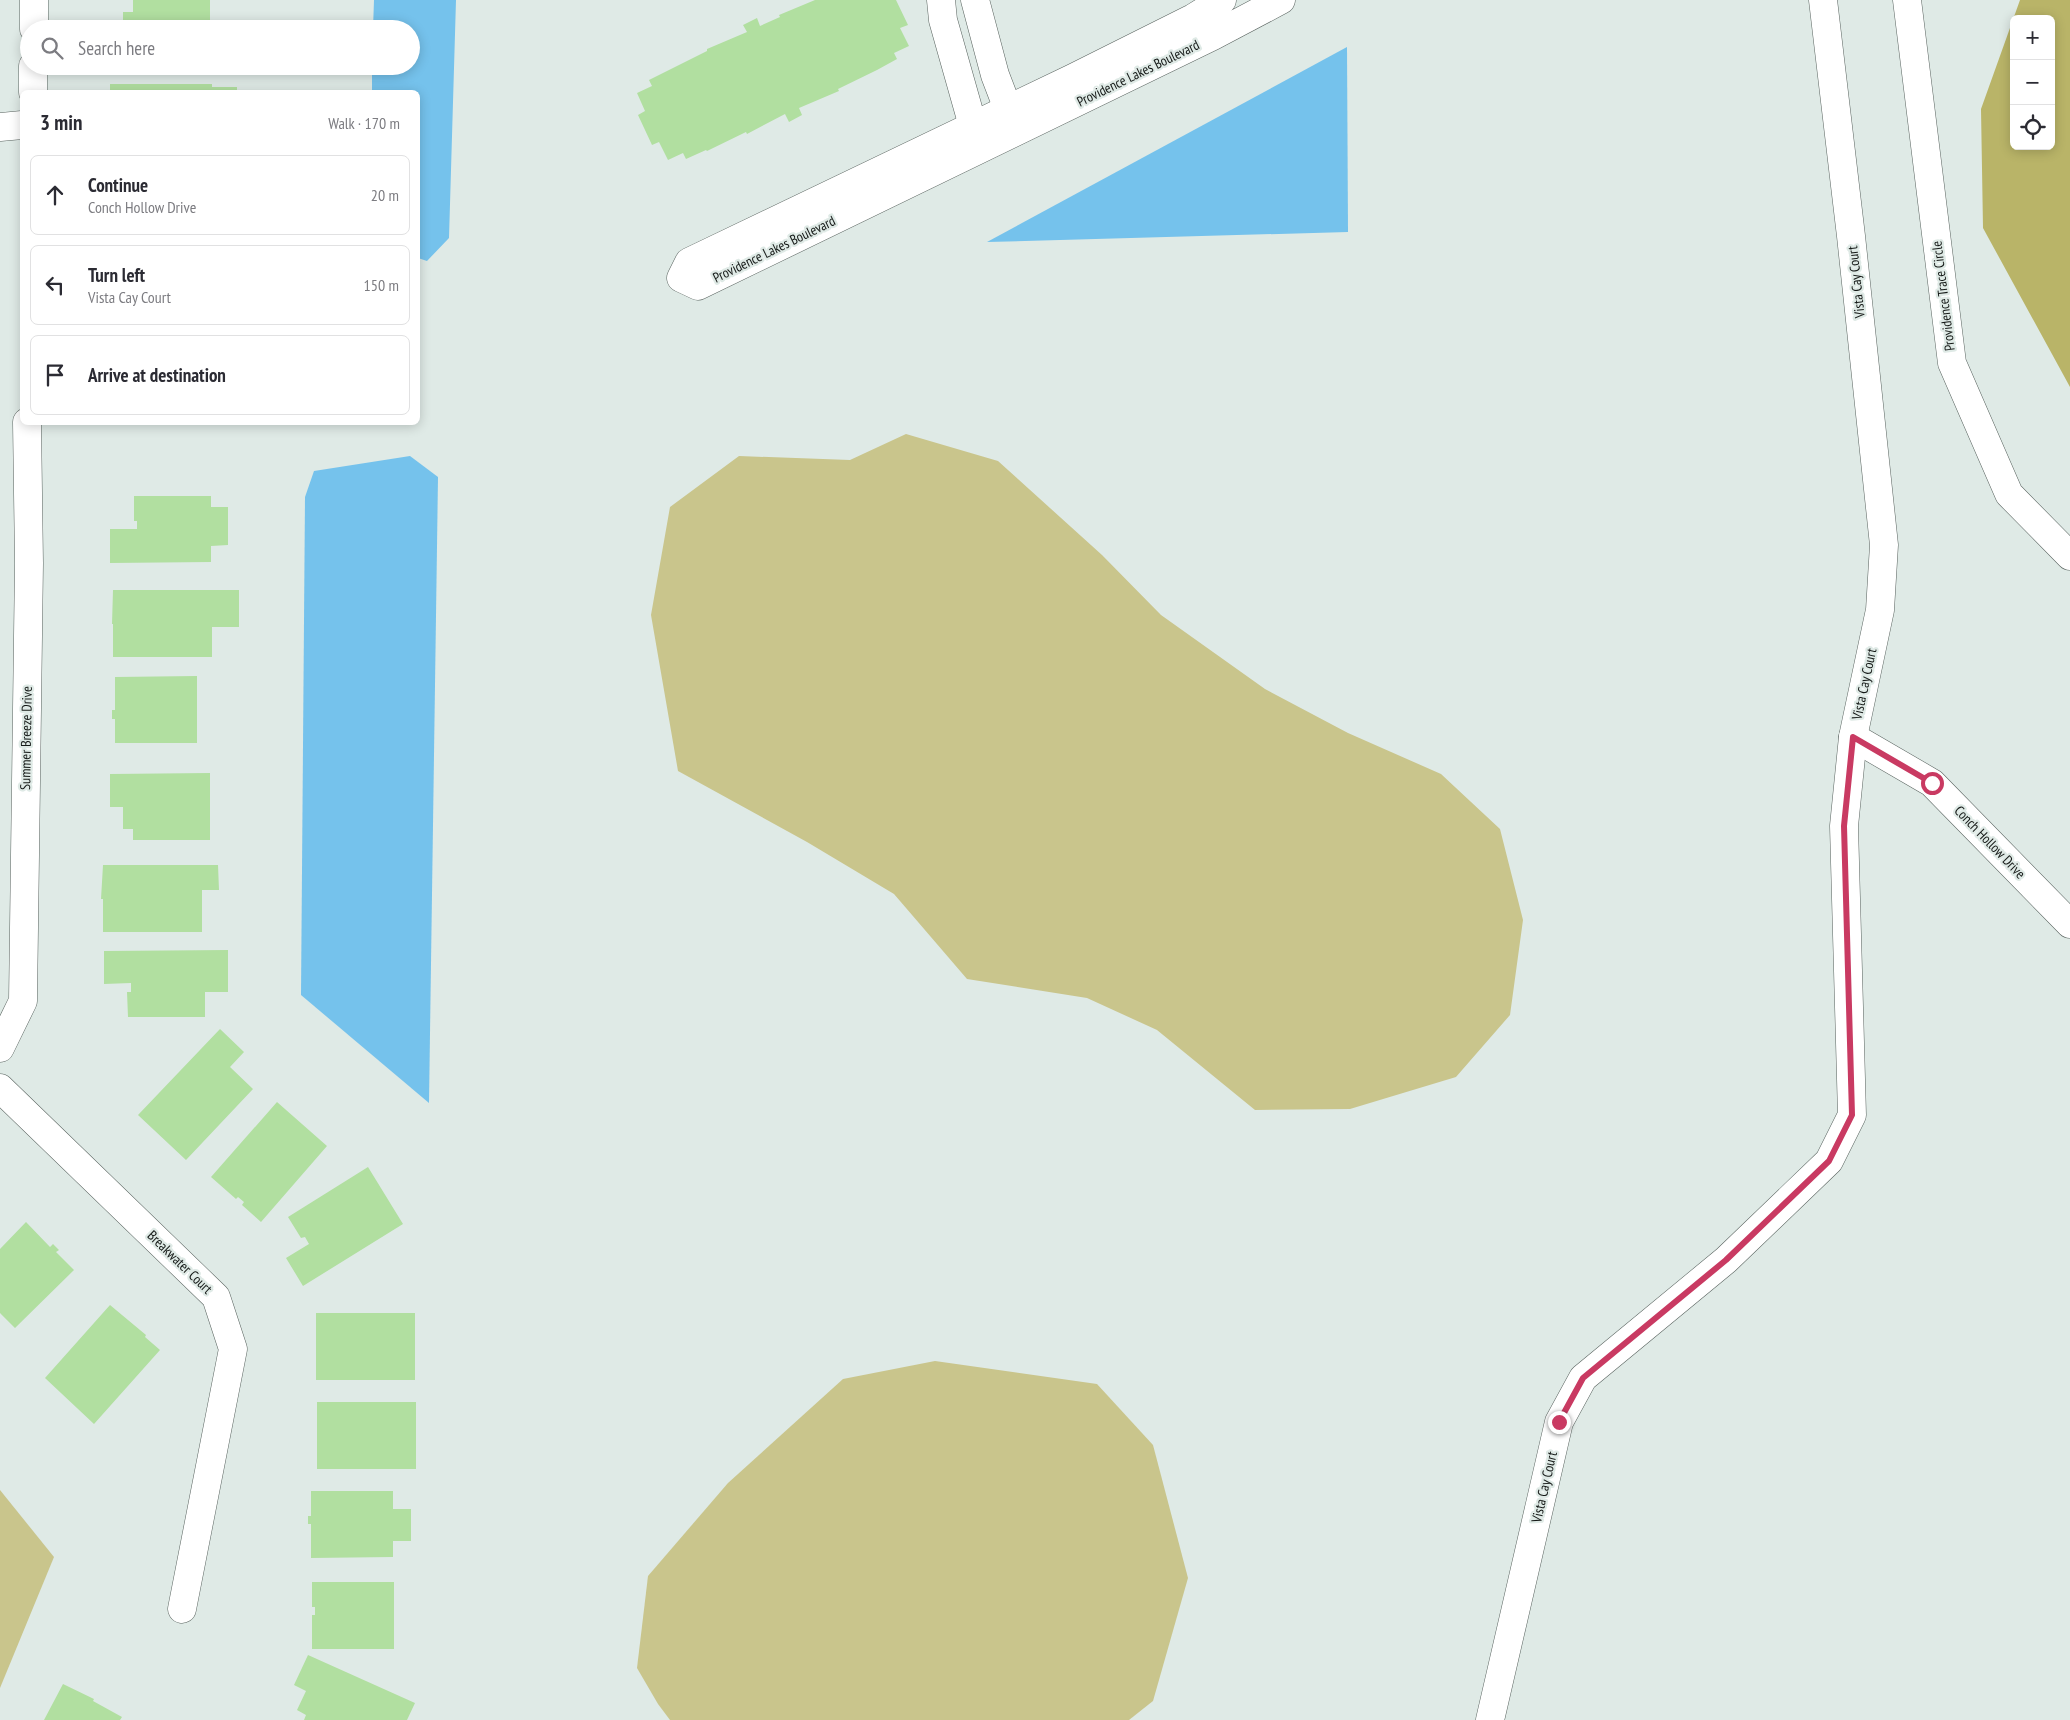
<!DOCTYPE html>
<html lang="en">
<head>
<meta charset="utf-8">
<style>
  :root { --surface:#fff; --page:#f7f7f7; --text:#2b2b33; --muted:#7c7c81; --line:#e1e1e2 }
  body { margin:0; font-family:"PT Sans Narrow",sans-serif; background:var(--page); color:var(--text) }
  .controls { position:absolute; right:15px; top:15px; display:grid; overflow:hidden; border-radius:8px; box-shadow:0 2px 12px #0003 }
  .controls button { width:45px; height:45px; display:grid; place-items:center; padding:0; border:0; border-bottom:1px solid var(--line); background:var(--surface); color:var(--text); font:25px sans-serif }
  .stop { position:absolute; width:15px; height:15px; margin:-11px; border:4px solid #c93a62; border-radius:50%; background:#fff }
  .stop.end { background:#c93a62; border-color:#fff; box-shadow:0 1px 5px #0008 }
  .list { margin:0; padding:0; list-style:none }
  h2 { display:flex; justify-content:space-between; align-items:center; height:65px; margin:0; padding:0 20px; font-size:21px }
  h2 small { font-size:16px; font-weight:400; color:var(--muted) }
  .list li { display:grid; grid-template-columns:32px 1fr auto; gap:15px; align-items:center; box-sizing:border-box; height:80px; margin:0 10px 10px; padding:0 10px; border:1px solid var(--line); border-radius:8px }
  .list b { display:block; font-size:19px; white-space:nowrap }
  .list p { margin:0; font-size:16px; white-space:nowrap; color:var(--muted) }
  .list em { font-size:16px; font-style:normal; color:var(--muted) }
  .icon { flex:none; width:28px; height:28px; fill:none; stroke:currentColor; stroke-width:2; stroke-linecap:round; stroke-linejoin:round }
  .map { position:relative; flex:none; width:2070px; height:1720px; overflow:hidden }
  .search { position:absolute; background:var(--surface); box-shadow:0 2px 12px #0003; left:20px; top:20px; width:400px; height:55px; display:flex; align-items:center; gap:12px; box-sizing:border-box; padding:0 18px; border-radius:28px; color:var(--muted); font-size:19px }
  .panel { position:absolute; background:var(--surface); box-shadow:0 2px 12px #0003; left:20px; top:90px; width:400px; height:335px; border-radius:8px }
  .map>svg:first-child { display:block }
  .green { fill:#c9c58c }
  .forest { fill:#b9b468; fill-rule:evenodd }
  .water { fill:#75c2ec }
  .building { fill:#b1dfa0 }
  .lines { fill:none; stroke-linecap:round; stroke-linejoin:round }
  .minor-casing { stroke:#59635f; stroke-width:29 }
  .minor { stroke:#fff; stroke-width:28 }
  .route { stroke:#c93a62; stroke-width:6 }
  .labels { text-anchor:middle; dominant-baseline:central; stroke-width:4.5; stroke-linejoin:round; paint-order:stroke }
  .street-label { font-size:14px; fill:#151917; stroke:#dfeae6 }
</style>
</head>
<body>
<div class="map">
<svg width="2070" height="1720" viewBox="0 0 2070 1720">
  <rect width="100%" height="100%" fill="#dfeae6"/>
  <g class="green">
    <polygon points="906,434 998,461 1102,555 1161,615 1265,689 1348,733 1441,774 1500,829 1523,920 1510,1015 1456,1077 1350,1109 1255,1110 1157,1030 1087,998 967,979 894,894 807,842 678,771 651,615 670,507 739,456 850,460"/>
    <polygon points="935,1361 1097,1384 1153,1445 1188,1578 1153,1701 1129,1720 670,1720 658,1704 637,1668 648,1576 728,1483 843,1379"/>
    <polygon points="0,1490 54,1557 0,1688"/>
  </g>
  <path class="forest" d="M2020 0H2070V387L1983 228 1981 109ZM2014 19H2051V146H2014Z"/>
  <g class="water">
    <polygon points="374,0 456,0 449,238 427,261 418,258 418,92 372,92 372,66 411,66 411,29 373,29"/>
    <polygon points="1347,47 1348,232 987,242"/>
    <polygon points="410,456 438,477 429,1103 301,995 305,497 314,471"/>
  </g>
  <g class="building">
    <polygon points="133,0 210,0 210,29 123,29 123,12 133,12"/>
    <polygon points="815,0 896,0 908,25 900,28 909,46 894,53 897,59 877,70 838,89 839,91 799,108 802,115 789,122 785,114 747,134 746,132 707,151 706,150 686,159 683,153 668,160 659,142 652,145 638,115 645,111 637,93 652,86 649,80 707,51 707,49 747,32 743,25 757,18 760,26 780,17 779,15"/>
    <polygon points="110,84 212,84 212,87 237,87 237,92 110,92"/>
    <polygon points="134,496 211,496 211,507 228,507 228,545 211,546 211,562 110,563 110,529 137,529 137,521 134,521"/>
    <polygon points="113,590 239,590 239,627 212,627 212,657 113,657 113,624 112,624"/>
    <polygon points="197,676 197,743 115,743 115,719 112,719 112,710 115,710 115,677"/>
    <polygon points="210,773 210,840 133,840 133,829 123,829 123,807 110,807 110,774"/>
    <polygon points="103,865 218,865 219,890 202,890 202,932 103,932 103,899 101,899"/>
    <polygon points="228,950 228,992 205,992 205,1017 128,1017 127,992 131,992 131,983 104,984 104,951"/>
    <polygon points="220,1029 244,1052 230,1067 253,1089 186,1160 138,1115"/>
    <polygon points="277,1102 327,1146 261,1222 242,1205 244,1202 238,1197 236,1199 211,1177"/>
    <polygon points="368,1167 403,1224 303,1286 286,1258 309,1244 305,1237 301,1238 288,1217"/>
    <polygon points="26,1222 50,1247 53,1244 59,1250 56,1252 74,1270 15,1328 0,1313 0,1249"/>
    <polygon points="110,1305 146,1335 145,1337 160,1350 94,1424 45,1378"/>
    <rect x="316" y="1313" width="99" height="67"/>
    <rect x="317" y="1402" width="99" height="67"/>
    <polygon points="311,1491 393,1491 393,1509 411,1509 411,1541 393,1541 393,1557 311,1558 311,1524 308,1524 308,1516 311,1516"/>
    <polygon points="312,1582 394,1582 394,1649 312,1649 312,1615 315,1615 315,1607 312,1607"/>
    <polygon points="308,1655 415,1703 407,1720 304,1720 306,1715 297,1710 306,1691 294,1685"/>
    <polygon points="63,1684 94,1699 93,1701 122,1717 120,1720 44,1720"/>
  </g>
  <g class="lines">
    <defs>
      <g id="minor">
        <polyline points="941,0 943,20 973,126"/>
        <polyline points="975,0 995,75 1008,109"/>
        <polyline points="1222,0 1193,18 1073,78 689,262 681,278 698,286 1213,36 1281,0"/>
        <polyline points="1907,0 1952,363 2009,494 2070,556"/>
        <polyline points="34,29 34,0"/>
        <polyline points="33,92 33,66"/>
        <polyline points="0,127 22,125"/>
        <polyline points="1853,737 1932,783 2070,924"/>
        <polyline points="0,1048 23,1001 29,563 27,422"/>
        <polyline points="0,1088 216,1297 233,1349 182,1609"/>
        <polyline points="1490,1720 1559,1422 1583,1378 1726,1260 1829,1161 1852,1115 1844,826 1853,737 1880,610 1884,545 1851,236 1823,0"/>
      </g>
    </defs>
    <use href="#minor" class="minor-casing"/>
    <use href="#minor" class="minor"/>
  </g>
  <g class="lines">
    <polyline class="route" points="1559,1422 1583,1378 1726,1260 1829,1161 1852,1115 1844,826 1853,737 1932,783"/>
  </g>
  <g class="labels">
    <g class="street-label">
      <text transform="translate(1138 73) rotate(-26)">Providence Lakes Boulevard</text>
      <text transform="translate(774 249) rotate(-26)">Providence Lakes Boulevard</text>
      <text transform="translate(1856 282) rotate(-96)">Vista Cay Court</text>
      <text transform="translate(1943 296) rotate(-97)">Providence Trace Circle</text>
      <text transform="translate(1864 684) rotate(-78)">Vista Cay Court</text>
      <text transform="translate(26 738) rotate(-89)">Summer Breeze Drive</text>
      <text transform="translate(1990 842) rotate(46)">Conch Hollow Drive</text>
      <text transform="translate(180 1262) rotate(44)">Breakwater Court</text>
      <text transform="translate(1544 1487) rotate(-77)">Vista Cay Court</text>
    </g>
  </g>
</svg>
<div class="controls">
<button>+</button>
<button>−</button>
<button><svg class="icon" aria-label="locate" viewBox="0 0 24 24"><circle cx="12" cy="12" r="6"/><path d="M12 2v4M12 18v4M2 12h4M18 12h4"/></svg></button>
</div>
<div class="stop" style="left:1932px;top:783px"></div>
<div class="stop end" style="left:1559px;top:1422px"></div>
<div class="search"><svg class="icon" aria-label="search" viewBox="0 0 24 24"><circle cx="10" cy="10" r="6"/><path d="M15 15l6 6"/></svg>Search here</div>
<section class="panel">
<h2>3 min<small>Walk · 170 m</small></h2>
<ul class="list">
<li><svg class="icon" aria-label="ahead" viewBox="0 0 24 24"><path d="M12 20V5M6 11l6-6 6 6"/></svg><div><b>Continue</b><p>Conch Hollow Drive</p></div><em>20 m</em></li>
<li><svg class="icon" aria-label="left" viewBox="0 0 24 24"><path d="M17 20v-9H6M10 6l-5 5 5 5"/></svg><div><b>Turn left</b><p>Vista Cay Court</p></div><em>150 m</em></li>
<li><svg class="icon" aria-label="arrive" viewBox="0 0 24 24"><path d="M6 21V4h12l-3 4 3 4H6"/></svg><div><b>Arrive at destination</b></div></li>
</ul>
</section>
</div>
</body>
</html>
